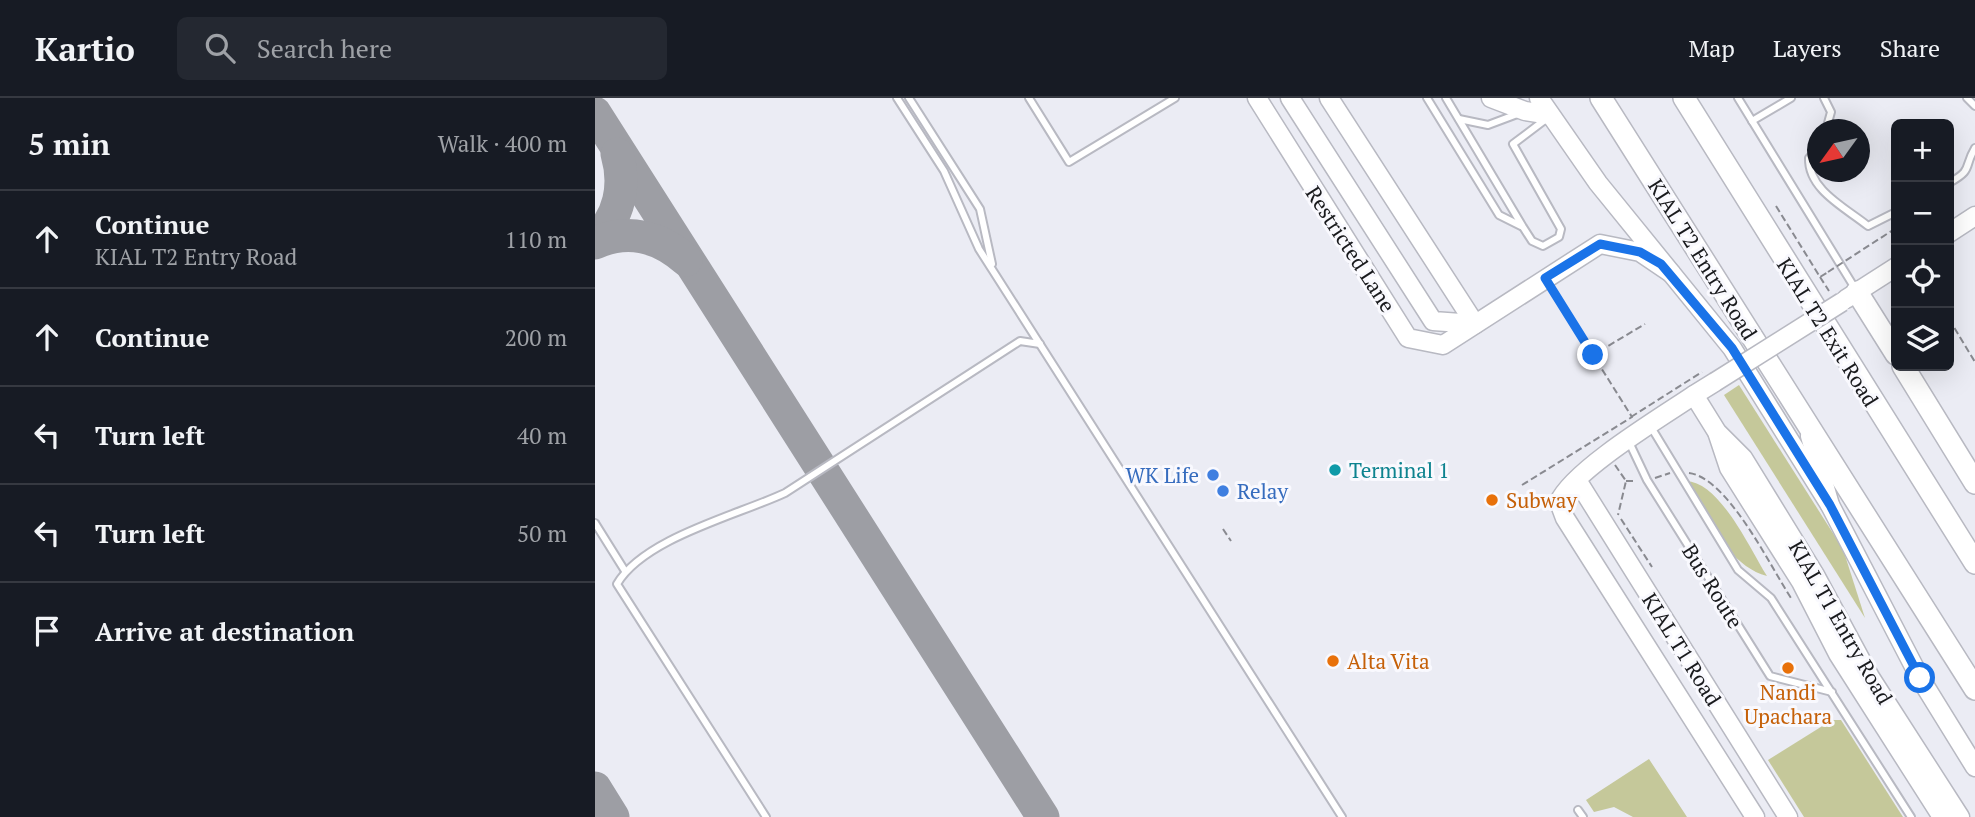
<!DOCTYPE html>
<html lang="en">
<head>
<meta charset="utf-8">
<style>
  :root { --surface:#171b24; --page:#242831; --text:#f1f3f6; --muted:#9ea1a6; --line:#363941 }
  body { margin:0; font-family:"PT Serif",serif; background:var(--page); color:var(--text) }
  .controls { position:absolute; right:21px; top:21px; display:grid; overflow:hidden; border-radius:10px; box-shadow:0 7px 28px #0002 }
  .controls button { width:63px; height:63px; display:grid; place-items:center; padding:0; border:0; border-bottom:2px solid var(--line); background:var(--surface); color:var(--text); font:35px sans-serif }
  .compass { position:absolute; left:1212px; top:21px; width:63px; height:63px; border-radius:50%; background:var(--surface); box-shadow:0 7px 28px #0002; rotate:237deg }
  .stop { position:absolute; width:21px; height:21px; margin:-16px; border:5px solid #1a73e8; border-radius:50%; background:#fff }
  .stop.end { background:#1a73e8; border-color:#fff; box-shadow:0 2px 7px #0008 }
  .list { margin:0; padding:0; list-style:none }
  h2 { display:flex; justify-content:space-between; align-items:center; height:91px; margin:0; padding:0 28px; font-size:30px }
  h2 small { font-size:23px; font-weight:400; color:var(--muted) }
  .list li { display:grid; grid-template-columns:46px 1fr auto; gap:21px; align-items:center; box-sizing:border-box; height:98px; padding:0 28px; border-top:2px solid var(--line) }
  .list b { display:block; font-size:26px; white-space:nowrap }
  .list p { margin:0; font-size:23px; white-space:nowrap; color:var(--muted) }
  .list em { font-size:23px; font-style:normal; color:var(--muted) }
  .icon { flex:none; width:38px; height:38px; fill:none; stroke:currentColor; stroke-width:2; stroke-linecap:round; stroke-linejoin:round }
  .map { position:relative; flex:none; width:1380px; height:719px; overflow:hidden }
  header { display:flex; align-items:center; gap:42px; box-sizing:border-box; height:98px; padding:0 35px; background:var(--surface); border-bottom:2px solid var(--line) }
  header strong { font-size:33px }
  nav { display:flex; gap:38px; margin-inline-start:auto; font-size:24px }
  .search { width:490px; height:63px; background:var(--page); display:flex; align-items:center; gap:18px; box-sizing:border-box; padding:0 24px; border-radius:10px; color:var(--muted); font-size:26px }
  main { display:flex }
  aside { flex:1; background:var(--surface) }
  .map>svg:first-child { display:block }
  .green { fill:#c5c89a }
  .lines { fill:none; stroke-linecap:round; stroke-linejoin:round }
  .taxiway { stroke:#9d9ea4; stroke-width:33 }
  .lane-casing { stroke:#b8b9c2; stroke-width:10 }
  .secondary-casing { stroke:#b8b9c2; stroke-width:21 }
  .primary-casing { stroke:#b8b9c2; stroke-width:24 }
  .path { stroke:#898a90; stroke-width:2; stroke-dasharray:7 3.5; stroke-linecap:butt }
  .lane { stroke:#fff; stroke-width:6 }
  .secondary { stroke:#fff; stroke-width:18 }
  .primary { stroke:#fff; stroke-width:21 }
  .secondary-bridge-casing { stroke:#b8b9c2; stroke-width:21; stroke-linecap:butt }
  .path-bridge { stroke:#898a90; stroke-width:2; stroke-dasharray:7 3.5; stroke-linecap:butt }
  .secondary-bridge { stroke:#fff; stroke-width:18 }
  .route { stroke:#1a73e8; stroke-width:9 }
  .culture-dot { fill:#0f9aa8; stroke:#f9f9fe; stroke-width:2.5 }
  .shop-dot { fill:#3f7fe0; stroke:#f9f9fe; stroke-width:2.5 }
  .food-dot { fill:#e8710a; stroke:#f9f9fe; stroke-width:2.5 }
  .labels { text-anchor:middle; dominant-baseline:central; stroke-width:6; stroke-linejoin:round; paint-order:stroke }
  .street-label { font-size:21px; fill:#191a1d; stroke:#f9f9fe }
  .culture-label { font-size:21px; fill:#0d838f; stroke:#f9f9fe; text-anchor:start }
  .shop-label { font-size:21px; fill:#366cbe; stroke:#f9f9fe; text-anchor:end }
  .food-label { font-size:21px; fill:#c56008; stroke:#f9f9fe; text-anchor:start }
</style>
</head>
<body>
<header>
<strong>Kartio</strong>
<div class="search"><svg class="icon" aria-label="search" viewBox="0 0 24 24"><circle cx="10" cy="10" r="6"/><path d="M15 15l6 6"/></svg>Search here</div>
<nav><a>Map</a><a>Layers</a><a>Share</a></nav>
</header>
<main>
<aside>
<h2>5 min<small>Walk · 400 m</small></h2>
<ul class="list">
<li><svg class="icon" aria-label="ahead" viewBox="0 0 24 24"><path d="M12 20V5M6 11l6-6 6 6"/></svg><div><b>Continue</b><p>KIAL T2 Entry Road</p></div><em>110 m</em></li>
<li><svg class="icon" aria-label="ahead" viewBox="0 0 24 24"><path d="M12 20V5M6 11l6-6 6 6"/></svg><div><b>Continue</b></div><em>200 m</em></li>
<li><svg class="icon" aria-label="left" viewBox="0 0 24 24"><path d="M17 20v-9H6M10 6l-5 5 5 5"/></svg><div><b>Turn left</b></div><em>40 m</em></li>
<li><svg class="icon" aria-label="left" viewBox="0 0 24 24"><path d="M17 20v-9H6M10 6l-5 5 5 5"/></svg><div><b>Turn left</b></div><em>50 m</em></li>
<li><svg class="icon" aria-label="arrive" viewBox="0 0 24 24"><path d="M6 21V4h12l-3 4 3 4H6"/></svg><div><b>Arrive at destination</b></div></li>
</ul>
</aside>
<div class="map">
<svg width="1380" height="719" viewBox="0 0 1380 719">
  <rect width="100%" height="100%" fill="#ebecf4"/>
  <g class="green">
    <polygon points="1144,287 1248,451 1270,520 1129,297"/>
    <path d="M1091 383C1125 384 1155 451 1172 478 1131 467 1112 416 1091 383Z"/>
    <polygon points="1237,622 1246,622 1308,719 1209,719 1173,662"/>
    <polygon points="1054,661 1092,719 1038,719 1019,709 999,714 991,702"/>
  </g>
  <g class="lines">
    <g class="taxiway">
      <polyline points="0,15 448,719"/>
      <path d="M0 142C25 119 31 87 22 56"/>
      <path d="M0 145C33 130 65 139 91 162"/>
      <polyline points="0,690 18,719"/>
    </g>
    <defs>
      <g id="lane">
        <polyline points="302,0 349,73 384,151 747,719"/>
        <polyline points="314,0 385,111 397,166"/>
        <polyline points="434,0 474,64 580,0"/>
        <polyline points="832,0 904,117 926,128"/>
        <polyline points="851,0 928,129 937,143 948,148 964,139 966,131 918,46 951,21"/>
        <polyline points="1143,0 1261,192"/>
        <polyline points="1229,0 1236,14 1231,32"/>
        <polyline points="1372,0 1380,8"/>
        <polyline points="864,21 893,27 925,15"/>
        <polyline points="1157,23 1196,0"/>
        <path d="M1223 50 1214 60C1213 92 1251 110 1273 128L1301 114"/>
        <path d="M1354 85C1379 71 1368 70 1380 50"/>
        <polyline points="1056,329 1143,472 1176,500 1316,719"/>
        <polyline points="1034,344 1052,382 1175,578 1237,594"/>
        <polyline points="0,425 30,473"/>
        <polyline points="983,712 988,719"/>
        <path d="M171 719 22 486C49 440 143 417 190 395L425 243 445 246"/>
      </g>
      <g id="secondary">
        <polyline points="662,0 813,240 848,247 1005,146 1045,154 1076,175"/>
        <polyline points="695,0 838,223 880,226"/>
        <polyline points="734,0 880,226"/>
        <polyline points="896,0 930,13 955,17"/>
        <polyline points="944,0 1003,85 1137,250 1235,407"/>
        <polyline points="1354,135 1380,118"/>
        <polyline points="1251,201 1301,169"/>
        <polyline points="1120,284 1099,297 1122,334 1148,360 1220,477 1275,579 1365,719"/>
        <path d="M1099 297C1068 318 978 372 964 404L970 420 1160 719"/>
        <polyline points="1123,337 1134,370 1206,484 1243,556 1347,719"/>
        <polyline points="1215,338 1235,407 1325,580 1380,669"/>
        <polyline points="982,382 1193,719"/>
      </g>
      <g id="primary">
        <polyline points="1006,0 1380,591"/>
        <polyline points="1089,0 1380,465"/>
        <polyline points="1262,194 1301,256"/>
        <polyline points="1308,268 1380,385"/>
      </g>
    </defs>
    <use href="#lane" class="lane-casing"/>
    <use href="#secondary" class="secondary-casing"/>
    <use href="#primary" class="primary-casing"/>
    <g class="path">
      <polyline points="1181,108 1225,179 1233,174"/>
      <polyline points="958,193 998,256"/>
      <polyline points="1354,221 1380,264"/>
      <polyline points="1020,367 1031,383 1023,417"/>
      <path d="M1094 375C1133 380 1175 468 1196 500"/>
      <polyline points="1060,380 1075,375"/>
      <polyline points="1031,383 1041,383"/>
      <polyline points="927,387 1037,319 998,257 1050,226"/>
      <polyline points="1026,421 1057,469"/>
      <polyline points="628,431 636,443"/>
    </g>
    <use href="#lane" class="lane"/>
    <use href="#secondary" class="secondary"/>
    <use href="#primary" class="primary"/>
    <defs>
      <polyline id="secondary-bridge" points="1120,284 1247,204"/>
    </defs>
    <use href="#secondary-bridge" class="secondary-bridge-casing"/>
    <g class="path-bridge">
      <polyline points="1233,174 1298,132 1301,137"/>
      <polyline points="1225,179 1234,193"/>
      <polyline points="1036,319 1107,274"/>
    </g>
    <use href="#secondary-bridge" class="secondary-bridge"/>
  </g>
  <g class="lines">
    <polyline class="route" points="998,257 950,180 1005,146 1045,154 1066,166 1137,250 1235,407 1325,580"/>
  </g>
  <circle class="culture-dot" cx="740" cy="372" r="7"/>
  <g class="shop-dot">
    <circle cx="618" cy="377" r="7"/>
    <circle cx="628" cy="393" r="7"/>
  </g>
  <g class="food-dot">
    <circle cx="897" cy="402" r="7"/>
    <circle cx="738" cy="563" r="7"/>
    <circle cx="1193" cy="570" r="7"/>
  </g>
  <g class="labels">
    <g class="street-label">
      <text transform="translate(756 151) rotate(57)">Restricted Lane</text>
      <text transform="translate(1108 161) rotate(58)">KIAL T2 Entry Road</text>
      <text transform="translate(1233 234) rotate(58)">KIAL T2 Exit Road</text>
      <text transform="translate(1118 488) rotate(58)">Bus Route</text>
      <text transform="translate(1246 524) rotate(60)">KIAL T1 Entry Road</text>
      <text transform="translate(1087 551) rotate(58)">KIAL T1 Road</text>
    </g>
    <g class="culture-label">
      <text x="754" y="372">Terminal 1</text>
    </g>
    <g class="shop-label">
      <text x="604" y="377">WK Life</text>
      <text x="642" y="393" text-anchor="start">Relay</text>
    </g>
    <g class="food-label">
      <text x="911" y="402">Subway</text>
      <text x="752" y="563">Alta Vita</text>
      <text x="1193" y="594" text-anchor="middle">Nandi<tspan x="1193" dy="24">Upachara</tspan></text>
    </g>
  </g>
</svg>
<div class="controls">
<button>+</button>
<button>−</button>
<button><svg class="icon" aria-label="locate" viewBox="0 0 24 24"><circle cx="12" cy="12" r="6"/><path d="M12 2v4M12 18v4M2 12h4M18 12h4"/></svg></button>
<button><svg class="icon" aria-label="layers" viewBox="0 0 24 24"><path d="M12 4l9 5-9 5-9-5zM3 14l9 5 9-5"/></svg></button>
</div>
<svg class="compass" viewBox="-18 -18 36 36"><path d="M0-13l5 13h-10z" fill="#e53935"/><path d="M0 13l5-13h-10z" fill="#9ea1a6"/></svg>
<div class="stop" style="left:1325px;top:580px"></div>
<div class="stop end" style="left:998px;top:257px"></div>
</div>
</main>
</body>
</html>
